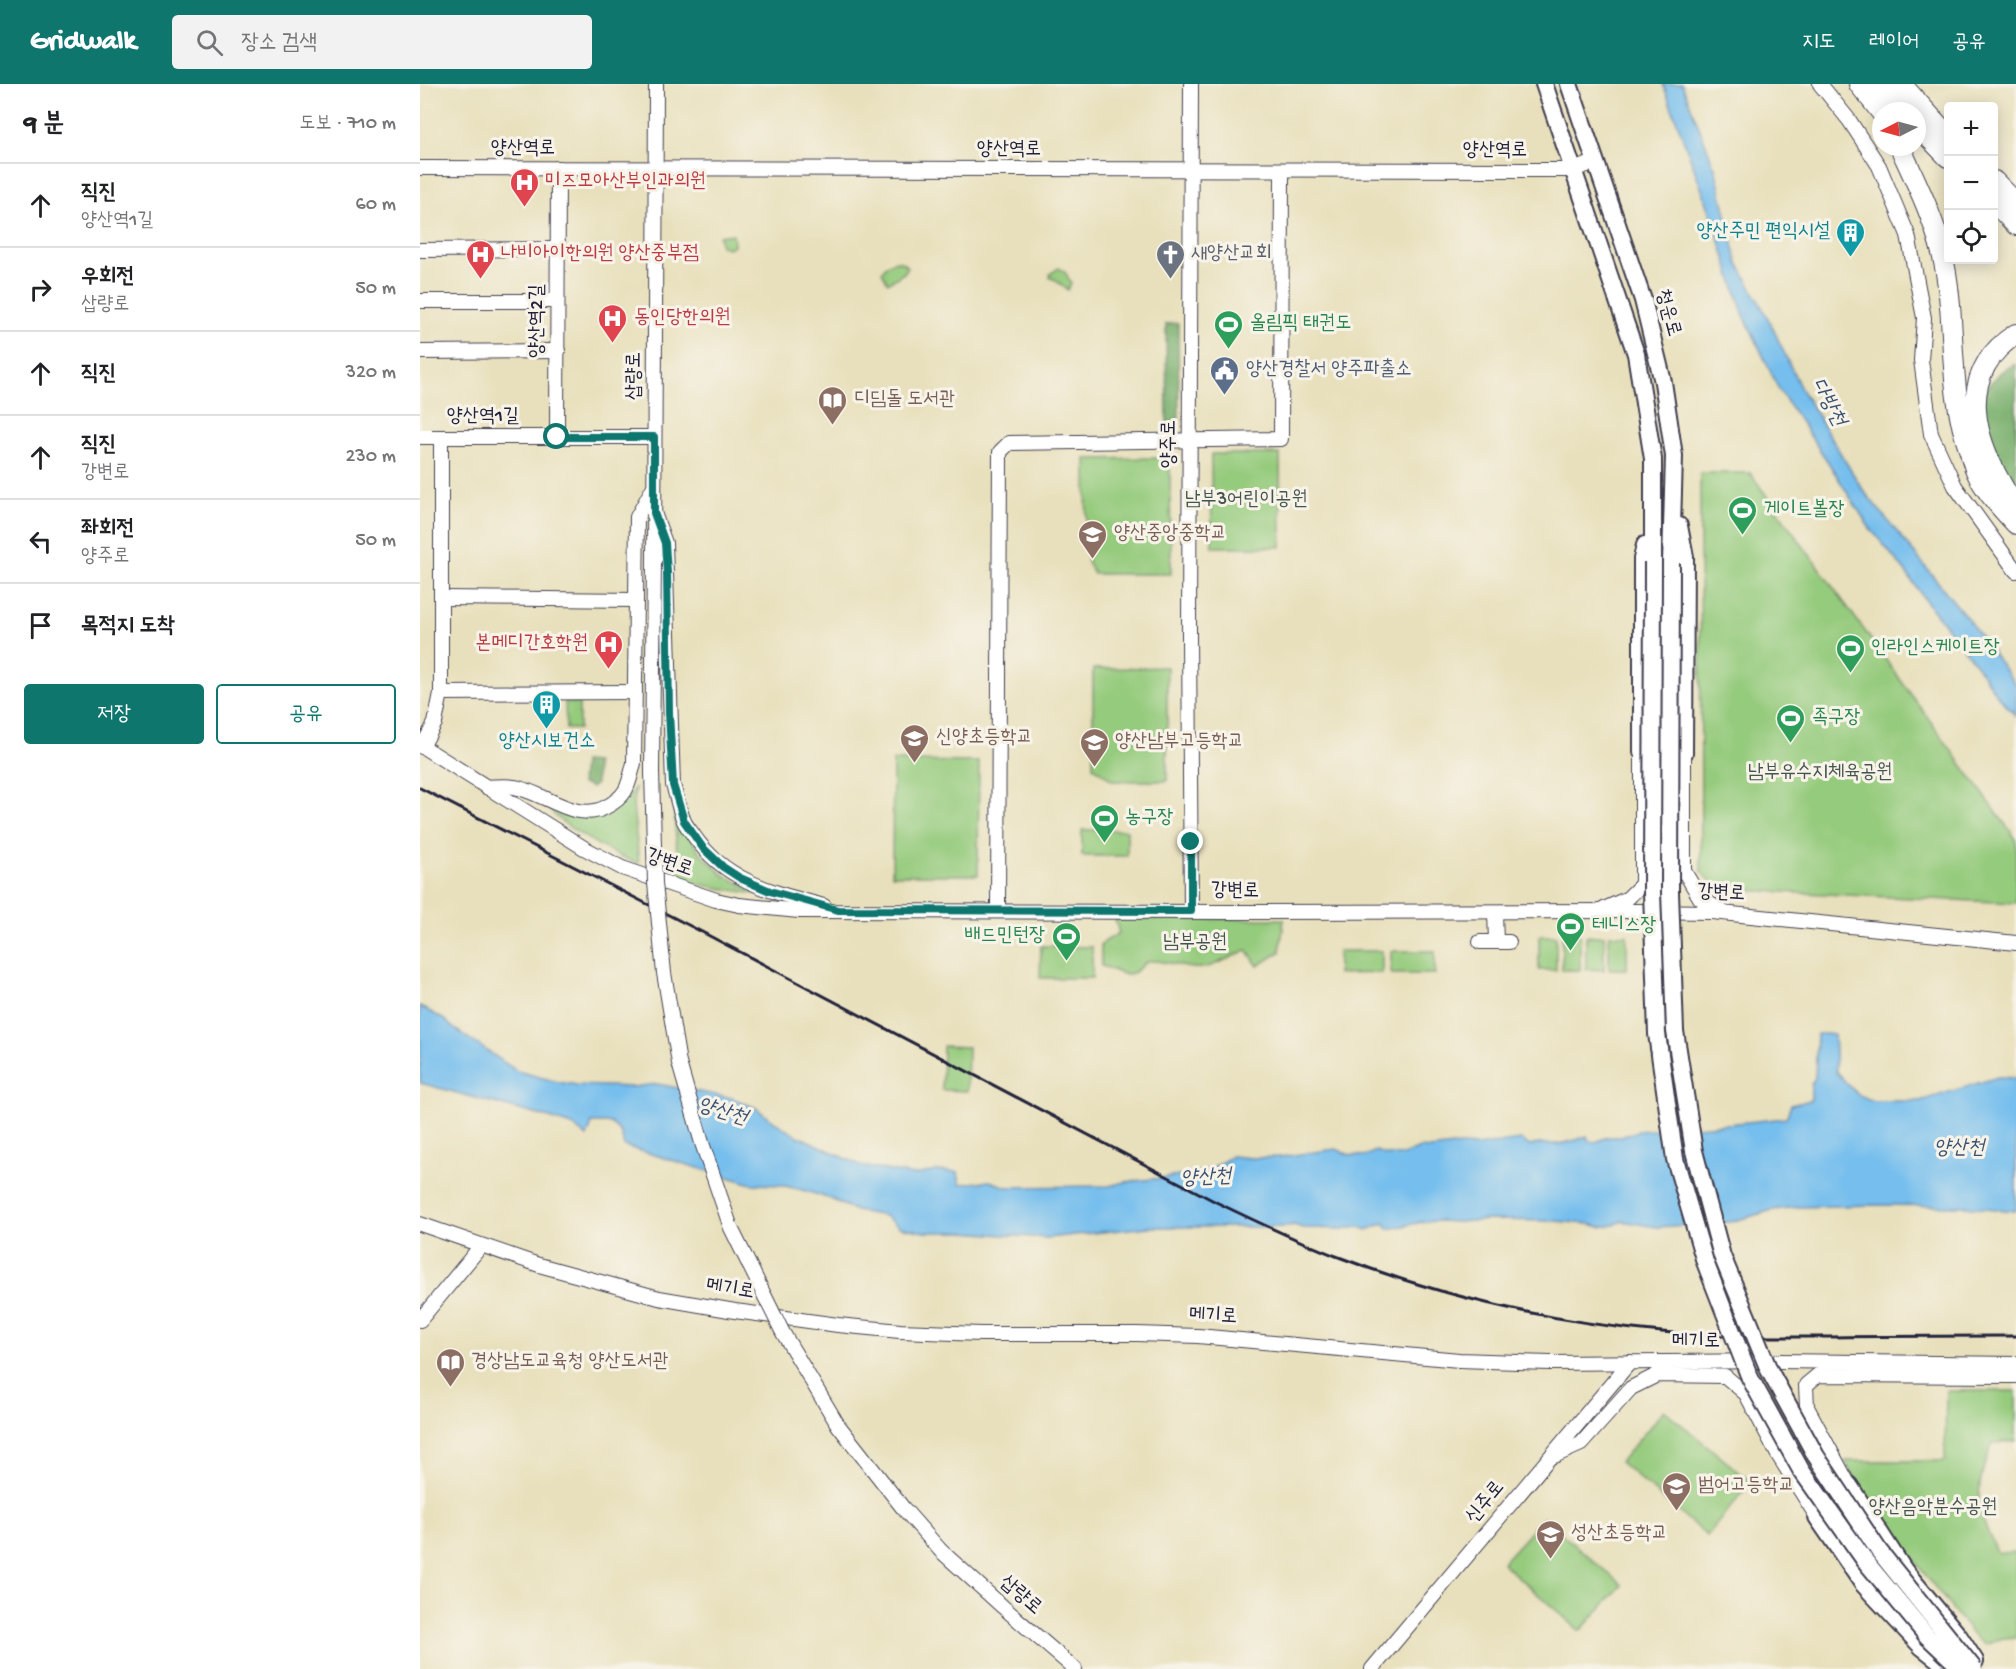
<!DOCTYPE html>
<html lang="ko">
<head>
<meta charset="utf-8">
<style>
  :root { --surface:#fff; --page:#f2f2f2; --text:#202124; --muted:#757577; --line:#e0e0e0; --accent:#0f766e }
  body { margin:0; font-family:"Gochi Hand","Poor Story",sans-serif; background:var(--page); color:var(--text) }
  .controls { position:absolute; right:18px; top:18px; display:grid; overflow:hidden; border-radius:6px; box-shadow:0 3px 15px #0003 }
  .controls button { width:54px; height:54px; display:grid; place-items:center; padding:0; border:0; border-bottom:2px solid var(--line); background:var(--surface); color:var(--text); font:30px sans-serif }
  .compass { position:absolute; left:1452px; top:18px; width:54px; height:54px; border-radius:50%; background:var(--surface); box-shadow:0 3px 15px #0003; rotate:264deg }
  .stop { position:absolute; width:18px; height:18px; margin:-14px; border:4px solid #0f766e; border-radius:50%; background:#fff }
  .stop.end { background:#0f766e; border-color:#fff; box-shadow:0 2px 6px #0008 }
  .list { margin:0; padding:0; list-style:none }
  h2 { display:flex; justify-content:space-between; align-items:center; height:78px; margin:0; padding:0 24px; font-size:26px }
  h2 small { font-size:20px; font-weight:400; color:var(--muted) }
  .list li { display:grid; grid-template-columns:39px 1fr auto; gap:18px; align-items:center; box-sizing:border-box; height:84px; padding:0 24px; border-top:2px solid var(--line) }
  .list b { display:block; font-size:22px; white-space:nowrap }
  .list p { margin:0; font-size:20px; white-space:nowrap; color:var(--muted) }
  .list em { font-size:20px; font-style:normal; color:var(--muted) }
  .actions { display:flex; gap:12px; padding:18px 24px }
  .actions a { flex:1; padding:14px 0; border:2px solid var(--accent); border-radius:6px; text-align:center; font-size:21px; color:var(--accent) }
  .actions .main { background:var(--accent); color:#fff }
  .icon { flex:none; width:33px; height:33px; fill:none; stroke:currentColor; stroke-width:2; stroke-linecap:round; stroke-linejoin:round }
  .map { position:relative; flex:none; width:1596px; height:1585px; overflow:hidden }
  header { display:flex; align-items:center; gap:36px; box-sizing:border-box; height:84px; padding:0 30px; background:var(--accent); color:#fff }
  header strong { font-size:28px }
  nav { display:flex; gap:33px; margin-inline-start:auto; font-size:21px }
  .search { width:420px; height:54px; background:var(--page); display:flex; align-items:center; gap:15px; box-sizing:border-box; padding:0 21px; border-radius:6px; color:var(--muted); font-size:22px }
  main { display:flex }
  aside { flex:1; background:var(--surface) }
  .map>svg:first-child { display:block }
  .green { fill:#95cb7d; stroke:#5c765c; stroke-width:1.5 }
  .forest { fill:#78af6c; stroke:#4d6854; stroke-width:1.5 }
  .water { fill:#75beed; stroke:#4c7094; stroke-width:1.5 }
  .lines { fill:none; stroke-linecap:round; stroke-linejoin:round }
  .minor-casing { stroke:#403e4e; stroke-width:16 }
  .major-casing { stroke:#403e4e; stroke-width:20 }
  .highway-casing { stroke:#403e4e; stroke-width:22 }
  .minor { stroke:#fff; stroke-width:14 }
  .major { stroke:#fff; stroke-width:16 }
  .highway { stroke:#fff; stroke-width:20 }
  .rail { stroke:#22223b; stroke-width:3 }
  .minor-bridge-casing { stroke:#403e4e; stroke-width:16; stroke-linecap:butt }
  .major-bridge-casing { stroke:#403e4e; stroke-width:20; stroke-linecap:butt }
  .minor-bridge { stroke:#fff; stroke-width:14 }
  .major-bridge { stroke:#fff; stroke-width:16 }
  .route { stroke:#0f766e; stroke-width:8 }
  .labels { text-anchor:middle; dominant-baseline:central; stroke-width:6; stroke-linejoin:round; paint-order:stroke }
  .street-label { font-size:20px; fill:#22223b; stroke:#f7f3e8 }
  .health-label { font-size:20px; fill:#be3a42; stroke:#f7f3e8; text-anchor:start }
  .culture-label { font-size:20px; fill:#0d838f; stroke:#f7f3e8; text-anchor:end }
  .worship-label { font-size:20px; fill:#5b616d; stroke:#f7f3e8; text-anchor:start }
  .leisure-label { font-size:20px; fill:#27864d; stroke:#f7f3e8; text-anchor:start }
  .service-label { font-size:20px; fill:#4e5e75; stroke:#f7f3e8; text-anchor:start }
  .education-label { font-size:20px; fill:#785e54; stroke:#f7f3e8; text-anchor:start }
  .park-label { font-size:20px; fill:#44554f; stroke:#f7f3e8 }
  .water-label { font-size:21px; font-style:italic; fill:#3b5170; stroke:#f7f3e8 }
</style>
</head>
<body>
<header>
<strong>Gridwalk</strong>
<div class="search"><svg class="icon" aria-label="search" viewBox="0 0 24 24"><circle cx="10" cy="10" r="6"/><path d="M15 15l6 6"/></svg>장소 검색</div>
<nav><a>지도</a><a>레이어</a><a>공유</a></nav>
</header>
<main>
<aside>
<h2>9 분<small>도보 · 710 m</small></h2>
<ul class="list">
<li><svg class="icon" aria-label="ahead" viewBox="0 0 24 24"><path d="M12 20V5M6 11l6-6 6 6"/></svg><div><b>직진</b><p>양산역1길</p></div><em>60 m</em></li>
<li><svg class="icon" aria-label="right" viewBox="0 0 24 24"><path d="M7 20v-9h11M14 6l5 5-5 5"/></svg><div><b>우회전</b><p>삽량로</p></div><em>50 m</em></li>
<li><svg class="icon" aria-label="ahead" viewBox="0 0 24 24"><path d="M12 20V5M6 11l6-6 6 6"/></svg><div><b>직진</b></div><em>320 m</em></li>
<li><svg class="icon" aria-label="ahead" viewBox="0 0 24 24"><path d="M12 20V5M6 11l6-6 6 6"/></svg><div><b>직진</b><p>강변로</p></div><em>230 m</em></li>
<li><svg class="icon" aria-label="left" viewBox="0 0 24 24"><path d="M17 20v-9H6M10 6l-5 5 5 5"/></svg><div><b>좌회전</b><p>양주로</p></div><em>50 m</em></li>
<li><svg class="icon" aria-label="arrive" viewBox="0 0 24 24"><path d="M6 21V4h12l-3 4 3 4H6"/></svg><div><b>목적지 도착</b></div></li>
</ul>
<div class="actions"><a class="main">저장</a><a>공유</a></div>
</aside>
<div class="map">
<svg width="1596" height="1585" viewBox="0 0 1596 1585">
  <rect width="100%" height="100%" fill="#f7f3e8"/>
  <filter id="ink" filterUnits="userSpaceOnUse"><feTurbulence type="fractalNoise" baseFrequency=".0167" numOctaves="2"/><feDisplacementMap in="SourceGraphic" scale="12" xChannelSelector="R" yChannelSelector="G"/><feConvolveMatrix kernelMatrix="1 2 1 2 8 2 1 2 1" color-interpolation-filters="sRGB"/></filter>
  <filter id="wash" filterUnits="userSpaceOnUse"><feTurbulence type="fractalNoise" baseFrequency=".008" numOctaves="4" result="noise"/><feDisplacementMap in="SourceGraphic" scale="24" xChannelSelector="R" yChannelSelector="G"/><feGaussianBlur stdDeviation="1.35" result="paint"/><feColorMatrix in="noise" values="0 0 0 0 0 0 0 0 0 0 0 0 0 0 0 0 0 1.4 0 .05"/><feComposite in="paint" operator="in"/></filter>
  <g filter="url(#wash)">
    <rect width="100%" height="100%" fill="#e8e0bc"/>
    <g class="green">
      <polygon points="313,150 314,161 308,164 301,162 299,152"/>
      <path d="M478 177 485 180 488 183 484 189 468 199 462 188C466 181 469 178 478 177Z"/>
      <polygon points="639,184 645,188 651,199 648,206 634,195 630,194 630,190"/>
      <polygon points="791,370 860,370 861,463 792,463"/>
      <polygon points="745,374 750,386 751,490 674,490 667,478 666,375"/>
      <polygon points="1280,389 1330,389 1596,755 1596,819 1300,805 1281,788"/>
      <polygon points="747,583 747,697 693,697 673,682 673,585"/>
      <polygon points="145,618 159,619 159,645 146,645"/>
      <polygon points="473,677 559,678 558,791 472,791"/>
      <path d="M215 703 213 722 219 779C197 773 133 739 125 718L154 730 206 717Z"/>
      <polygon points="254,727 279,767 302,790 339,810 298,804 259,796"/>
      <rect x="662" y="746" width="45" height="26"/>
      <path d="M695 835H864L860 868 838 882 827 866C811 872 791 886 774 884 760 883 745 876 732 877 722 877 721 886 712 889 701 893 692 884 681 882V860L699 849Z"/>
      <rect x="1142" y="851" width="18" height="35"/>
      <rect x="1189" y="851" width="18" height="34"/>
      <rect x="1119" y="852" width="17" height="34"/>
      <polygon points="1166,852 1184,852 1184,886 1166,885"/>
      <polygon points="621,862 672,863 672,894 620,894"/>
      <polygon points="918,867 962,867 962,889 918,890"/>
      <rect x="971" y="867" width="44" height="23"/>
      <polygon points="523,962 548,963 547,1007 522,1006"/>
      <path d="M1526 1307H1596V1357L1573 1359C1554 1401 1554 1426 1577 1467L1579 1469 1596 1468V1553L1583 1554 1565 1561 1552 1550 1444 1413 1425 1377H1525Z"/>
      <polygon points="1244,1326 1331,1398 1287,1452 1200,1378"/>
      <polygon points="1123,1434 1202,1501 1160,1547 1082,1479"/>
    </g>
    <g class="forest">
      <polygon points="758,239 759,334 752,340 747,340 746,240"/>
      <polygon points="1596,280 1596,403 1580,385 1562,350 1561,309 1582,287"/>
      <polygon points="163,678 176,679 176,700 171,704 167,701 161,700"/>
    </g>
    <g class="water">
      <polygon points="1243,0 1262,0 1295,84 1317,177 1350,238 1381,305 1443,406 1547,534 1596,601 1596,632 1575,609 1558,583 1503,513 1485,487 1449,443 1408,378 1359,306 1323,229 1292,133"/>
      <path d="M0 922 25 936 32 943 97 987 138 998 157 1001 213 1003 237 1000 312 1014 336 1024 353 1037 376 1051 442 1082 494 1091 517 1087 538 1088 540 1100 570 1097 587 1103 689 1102 705 1098 761 1092 789 1086 812 1072 831 1074 860 1073 916 1065 930 1071 945 1072 956 1067 966 1071H983L1000 1064 1010 1065 1041 1061 1056 1062 1101 1056 1110 1062C1118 1059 1121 1060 1129 1060 1142 1061 1155 1057 1167 1052L1169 1057 1176 1058 1187 1053H1201L1218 1047 1288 1042 1366 1034 1371 1021 1391 1016V1000L1395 994 1397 950H1414L1416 988 1437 1010 1453 1017H1500L1578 993 1596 994V1127L1544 1122 1454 1121 1378 1123 1353 1126 1311 1138 1237 1143 1202 1137 1194 1141 1180 1143 1169 1140 1135 1137 1070 1136 1036 1138 1019 1137 1002 1138 969 1145 964 1139 947 1146 940 1143 923 1145 883 1144 874 1141 861 1143H728L627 1154 543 1148H505L479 1143 465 1132 436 1127 411 1115 386 1107 361 1101 332 1100 204 1062 201 1049 191 1039H172L167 1053 152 1041 126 1033 0 999Z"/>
    </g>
  </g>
  <g filter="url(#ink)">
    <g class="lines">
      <defs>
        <g id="minor">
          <polyline points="1400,0 1429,36 1459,82 1488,151 1504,234 1501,276 1511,350 1535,402 1596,487"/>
          <polyline points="0,84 1152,86 1176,78"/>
          <polyline points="0,166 138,165"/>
          <polyline points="0,217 131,217"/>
          <polyline points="0,268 138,267"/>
          <polyline points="0,353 234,353"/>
          <polyline points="137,353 138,84"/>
          <path d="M234 429 245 459 253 701C257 713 259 726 264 737 266 742 271 747 274 752 306 798 353 808 404 822"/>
          <polyline points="234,477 236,0"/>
          <polyline points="21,514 215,516"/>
          <polyline points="21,609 215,608"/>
          <polyline points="0,661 164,764 202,784 296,816 319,821 379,827 814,828 1218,827 1292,828 1596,859"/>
          <polyline points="2,663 15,639 21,609 21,353"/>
          <polyline points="1264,669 1264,787 1280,814 1302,827"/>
          <path d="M66 703C75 703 86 701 94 703 123 707 155 740 186 723 208 711 208 702 214 679L217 433 233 404"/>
          <polyline points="1184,825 1208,814 1222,800 1222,668"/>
          <polyline points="578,827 580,368 589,359 861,355 862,86"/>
          <polyline points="771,827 769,551 771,0"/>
          <polyline points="1075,828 1076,858"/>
          <polyline points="1060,858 1089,858"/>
          <polyline points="0,1140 119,1181 239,1214 315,1227 418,1241 480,1247 561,1250 717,1250 778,1252 1039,1276 1130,1279 1359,1277 1596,1280"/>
          <polyline points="0,1236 61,1162"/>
          <polyline points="1134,1372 1161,1360 1211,1304 1237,1291 1305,1292 1326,1310 1358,1371 1397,1433"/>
          <polyline points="1429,1401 1387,1323 1386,1301 1398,1291 1596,1292"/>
          <polyline points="521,1467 583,1523 655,1585"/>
          <polyline points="952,1585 1210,1278"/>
        </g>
        <g id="major">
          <polyline points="1124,0 1216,270 1233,375 1233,478"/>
          <polyline points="1149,0 1223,216 1243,298 1254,372 1251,479"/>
          <polyline points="1259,442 1265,473 1264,669"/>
          <polyline points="1222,668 1222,475 1225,461"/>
          <polyline points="1429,1401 1484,1486 1538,1551 1555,1577"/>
          <polyline points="1397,1433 1443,1500 1502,1563 1530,1585"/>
        </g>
        <g id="highway">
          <polyline points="1439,0 1461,28"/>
          <polyline points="1457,0 1483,27"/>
          <polyline points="1481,0 1528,52"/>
          <polyline points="1497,41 1528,73"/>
          <path d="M1480 63C1496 98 1513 132 1522 169 1538 235 1526 303 1550 368 1552 376 1555 386 1559 393 1568 410 1583 426 1596 440"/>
          <polyline points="1574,97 1596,119"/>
          <polyline points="1574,118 1596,141"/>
          <path d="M1596 250C1542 285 1550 340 1576 390 1582 401 1587 412 1596 421"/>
        </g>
      </defs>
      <use href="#minor" class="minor-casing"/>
      <use href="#major" class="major-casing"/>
      <use href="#highway" class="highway-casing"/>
      <use href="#minor" class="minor"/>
      <use href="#major" class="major"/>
      <use href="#highway" class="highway"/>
      <path class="rail" d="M0 704 280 847 796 1118C835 1137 875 1156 916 1172 1020 1212 1130 1238 1242 1248 1298 1254 1354 1253 1410 1253 1472 1252 1534 1252 1596 1252"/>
      <defs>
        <polyline id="minor-bridge" points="234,477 232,688 235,799 244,889 259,979 282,1059 311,1144 363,1249 418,1341 483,1424 521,1467"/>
        <g id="major-bridge">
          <polyline points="1233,478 1232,808 1237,950 1255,1075 1285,1178 1330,1294 1381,1386 1446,1478 1507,1552 1542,1585"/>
          <polyline points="1251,479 1250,808 1255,947 1274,1067 1302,1172 1349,1286 1396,1372 1459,1467 1554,1585"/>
        </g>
      </defs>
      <use href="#minor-bridge" class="minor-bridge-casing"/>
      <use href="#major-bridge" class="major-bridge-casing"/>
      <use href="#minor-bridge" class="minor-bridge"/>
      <use href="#major-bridge" class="major-bridge"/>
    </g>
  </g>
  <g class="lines" filter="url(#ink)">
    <polyline class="route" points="137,353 234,353 234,429 245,459 247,489 249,629 253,701 264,737 283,764 303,783 320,794 350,807 418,826 771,827 771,758"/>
  </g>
  <defs>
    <symbol id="hospital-pin" viewBox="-11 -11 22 30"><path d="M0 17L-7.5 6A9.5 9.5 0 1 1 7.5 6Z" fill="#e0444e" stroke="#f7f3e8"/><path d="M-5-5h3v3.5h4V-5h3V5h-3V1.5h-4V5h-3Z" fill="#fff"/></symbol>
    <symbol id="building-pin" viewBox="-11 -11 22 30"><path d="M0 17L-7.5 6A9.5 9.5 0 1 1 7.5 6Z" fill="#0f9aa8" stroke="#f7f3e8"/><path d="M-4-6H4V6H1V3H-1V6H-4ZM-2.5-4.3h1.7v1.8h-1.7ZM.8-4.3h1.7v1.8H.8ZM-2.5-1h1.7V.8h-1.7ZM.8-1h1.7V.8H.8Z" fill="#fff"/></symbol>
    <symbol id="church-pin" viewBox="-11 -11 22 30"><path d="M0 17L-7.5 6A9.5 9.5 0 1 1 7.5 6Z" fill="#6b7280" stroke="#f7f3e8"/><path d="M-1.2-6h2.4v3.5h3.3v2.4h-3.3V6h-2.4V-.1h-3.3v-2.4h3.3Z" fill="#fff"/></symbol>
    <symbol id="stadium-pin" viewBox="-11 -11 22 30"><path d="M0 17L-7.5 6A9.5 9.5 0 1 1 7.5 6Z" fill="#2e9e5b" stroke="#f7f3e8"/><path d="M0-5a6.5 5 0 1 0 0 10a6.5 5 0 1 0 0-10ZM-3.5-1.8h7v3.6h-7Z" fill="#fff"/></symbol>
    <symbol id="civic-pin" viewBox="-11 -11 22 30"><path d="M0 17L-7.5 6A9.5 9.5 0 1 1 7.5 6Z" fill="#5c6f8a" stroke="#f7f3e8"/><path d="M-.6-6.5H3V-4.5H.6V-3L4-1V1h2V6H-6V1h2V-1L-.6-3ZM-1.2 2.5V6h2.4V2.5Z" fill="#fff"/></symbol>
    <symbol id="library-pin" viewBox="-11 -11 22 30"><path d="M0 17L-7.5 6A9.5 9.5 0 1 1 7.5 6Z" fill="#8d6e63" stroke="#f7f3e8"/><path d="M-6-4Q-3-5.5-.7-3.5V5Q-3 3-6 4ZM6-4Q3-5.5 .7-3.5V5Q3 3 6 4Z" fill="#fff"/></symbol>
    <symbol id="school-pin" viewBox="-11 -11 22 30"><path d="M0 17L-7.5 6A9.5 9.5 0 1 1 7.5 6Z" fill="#8d6e63" stroke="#f7f3e8"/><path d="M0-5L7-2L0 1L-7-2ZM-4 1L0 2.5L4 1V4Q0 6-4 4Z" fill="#fff"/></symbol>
  </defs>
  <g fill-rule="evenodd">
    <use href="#hospital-pin" x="88" y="82" width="33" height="45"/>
    <use href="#building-pin" x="1414" y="132" width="33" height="45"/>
    <use href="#hospital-pin" x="44" y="154" width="33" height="45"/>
    <use href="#church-pin" x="734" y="154" width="33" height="45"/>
    <use href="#hospital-pin" x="176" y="218" width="33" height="45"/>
    <use href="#stadium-pin" x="792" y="224" width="33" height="45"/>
    <use href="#civic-pin" x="788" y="270" width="33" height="45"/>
    <use href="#library-pin" x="396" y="300" width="33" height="45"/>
    <use href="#stadium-pin" x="1306" y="410" width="33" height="45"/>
    <use href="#school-pin" x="656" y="434" width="33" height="45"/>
    <use href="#hospital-pin" x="172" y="544" width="33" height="45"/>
    <use href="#stadium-pin" x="1414" y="548" width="33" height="45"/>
    <use href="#building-pin" x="110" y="604" width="33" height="45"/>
    <use href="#stadium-pin" x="1354" y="618" width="33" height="45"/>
    <use href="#school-pin" x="478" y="638" width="33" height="45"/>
    <use href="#school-pin" x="658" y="642" width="33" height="45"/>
    <use href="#stadium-pin" x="668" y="718" width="33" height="45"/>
    <use href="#stadium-pin" x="1134" y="826" width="33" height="45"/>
    <use href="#stadium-pin" x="630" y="836" width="33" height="45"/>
    <use href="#library-pin" x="14" y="1262" width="33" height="45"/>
    <use href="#school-pin" x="1240" y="1386" width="33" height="45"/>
    <use href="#school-pin" x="1114" y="1434" width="33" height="45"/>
  </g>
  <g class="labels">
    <g class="street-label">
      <text x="103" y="65">양산역로</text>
      <text x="589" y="66">양산역로</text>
      <text x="1075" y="67">양산역로</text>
      <text transform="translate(1247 229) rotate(75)">청운로</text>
      <text transform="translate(118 237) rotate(-90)">양산역2길</text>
      <text transform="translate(215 292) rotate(-90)">삽량로</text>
      <text x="63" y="333">양산역1길</text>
      <text transform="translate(750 360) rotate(-90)">양주로</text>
      <text transform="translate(249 780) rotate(19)">강변로</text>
      <text transform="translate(815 808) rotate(1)">강변로</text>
      <text transform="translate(1301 810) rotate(3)">강변로</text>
      <text transform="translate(310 1206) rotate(9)">메기로</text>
      <text transform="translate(793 1233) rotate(3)">메기로</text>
      <text x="1276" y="1258">메기로</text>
      <text transform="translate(1066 1419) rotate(-50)">신주로</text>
      <text transform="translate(600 1512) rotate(41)">삽량로</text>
    </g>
    <g class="health-label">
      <text x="125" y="98">미즈모아산부인과의원</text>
      <text x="81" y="170">나비아이한의원 양산중부점</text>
      <text x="214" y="234">동인당한의원</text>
      <text x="168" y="560" text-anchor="end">본메디간호학원</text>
    </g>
    <g class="culture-label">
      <text x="1410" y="148">양산주민 편익시설</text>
      <text x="127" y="658" text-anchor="middle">양산시보건소</text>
    </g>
    <g class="worship-label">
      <text x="771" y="170">새양산교회</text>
    </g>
    <g class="leisure-label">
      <text x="830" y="240">올림픽 태권도</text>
      <text x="1344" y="426">게이트볼장</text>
      <text x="1451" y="564">인라인스케이트장</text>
      <text x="1392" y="634">족구장</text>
      <text x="705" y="734">농구장</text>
      <text x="1172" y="842">테니스장</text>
      <text x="625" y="852" text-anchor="end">배드민턴장</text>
    </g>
    <g class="service-label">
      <text x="826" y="286">양산경찰서 양주파출소</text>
    </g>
    <g class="education-label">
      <text x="434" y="316">디딤돌 도서관</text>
      <text x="694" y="450">양산중앙중학교</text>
      <text x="516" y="654">신양초등학교</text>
      <text x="695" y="658">양산남부고등학교</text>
      <text x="51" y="1278">경상남도교육청 양산도서관</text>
      <text x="1278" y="1402">범어고등학교</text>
      <text x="1151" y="1450">성산초등학교</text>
    </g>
    <g class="park-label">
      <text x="826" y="416">남부3어린이공원</text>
      <text x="1400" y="689">남부유수지체육공원</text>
      <text x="775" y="859">남부공원</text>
      <text x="1513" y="1424">양산음악분수공원</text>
    </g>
    <g class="water-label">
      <text transform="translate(1407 319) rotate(62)">다방천</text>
      <text transform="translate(302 1029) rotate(17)">양산천</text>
      <text x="1539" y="1065">양산천</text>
      <text transform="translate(786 1095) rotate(-3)">양산천</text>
    </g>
  </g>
</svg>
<div class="controls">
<button>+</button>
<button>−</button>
<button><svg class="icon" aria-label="locate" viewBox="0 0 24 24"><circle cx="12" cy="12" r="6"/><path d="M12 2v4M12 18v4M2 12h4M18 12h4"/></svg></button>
</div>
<svg class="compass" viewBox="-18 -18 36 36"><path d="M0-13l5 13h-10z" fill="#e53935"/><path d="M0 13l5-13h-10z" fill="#757577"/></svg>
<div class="stop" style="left:137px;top:353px"></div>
<div class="stop end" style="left:771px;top:758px"></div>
</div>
</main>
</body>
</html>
